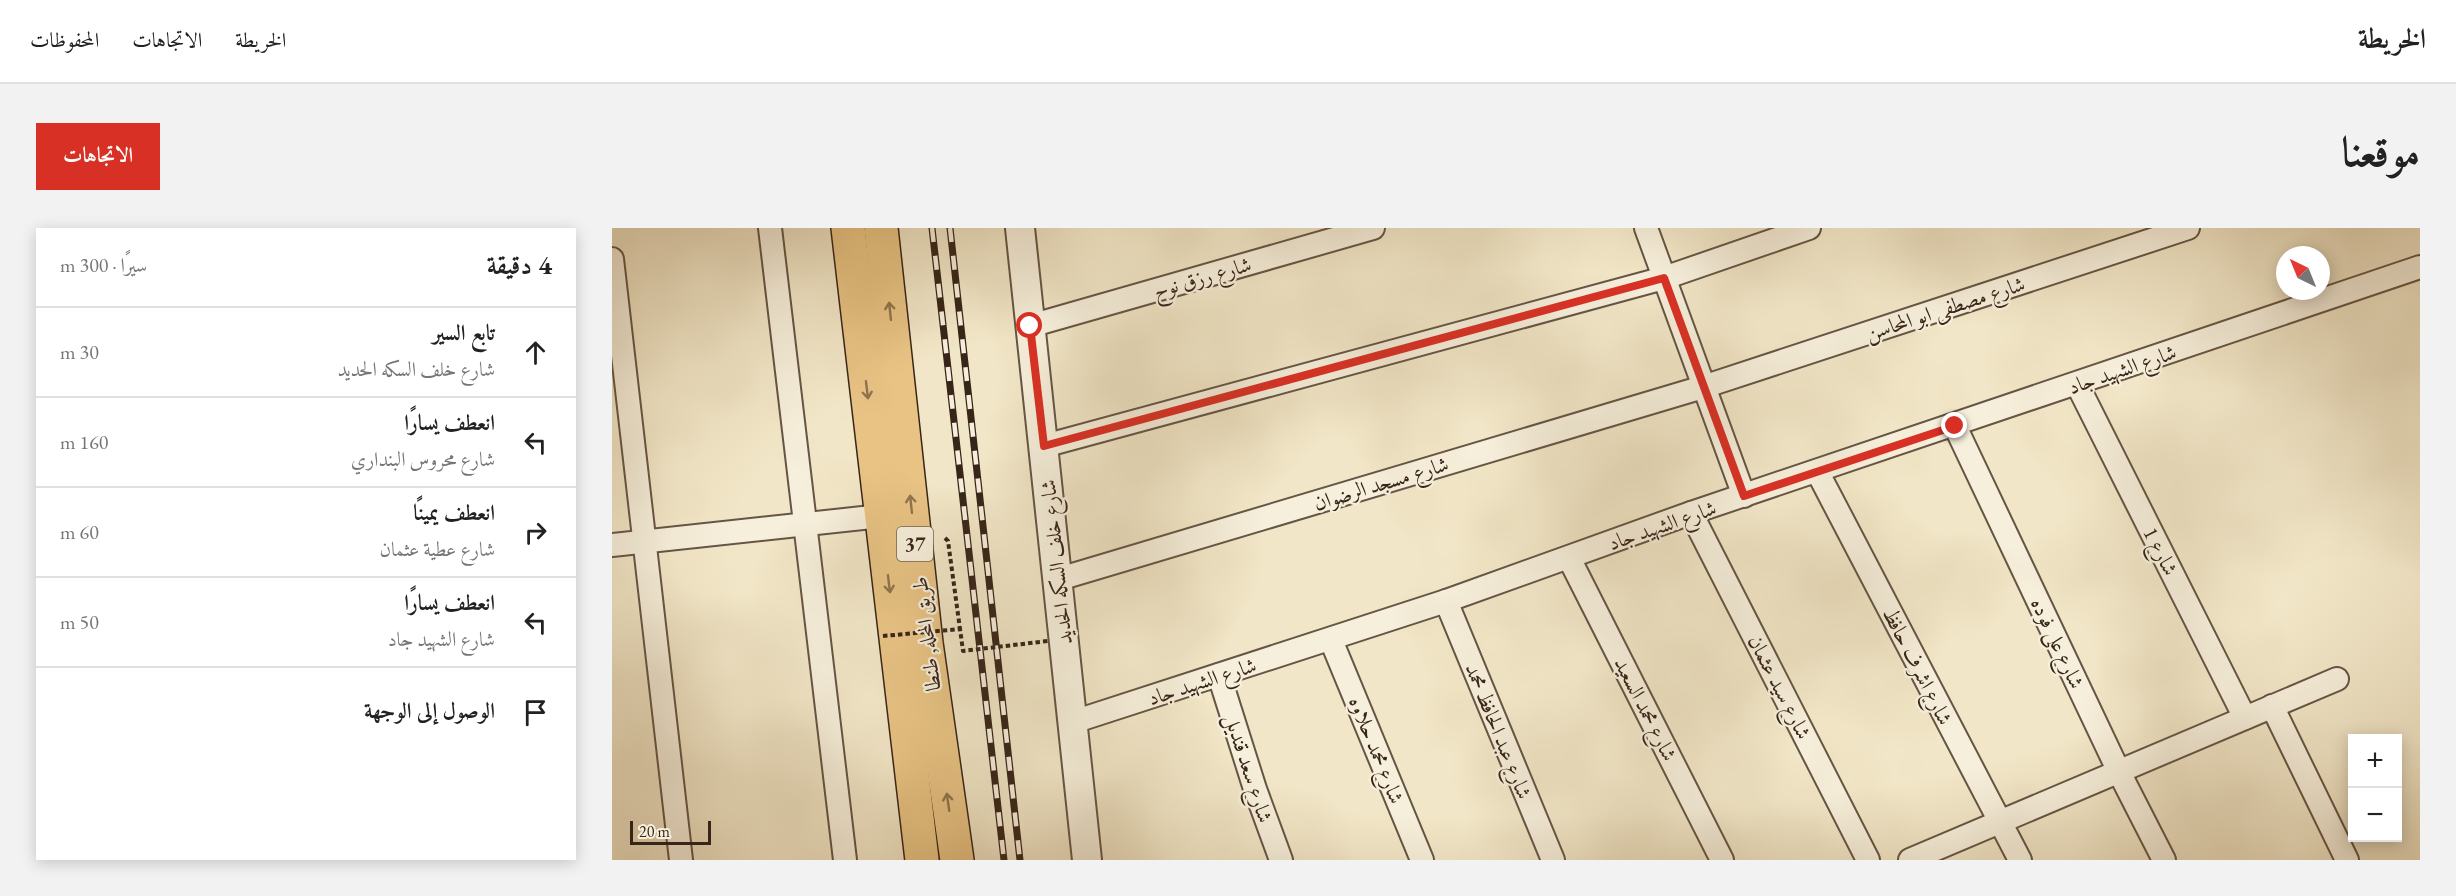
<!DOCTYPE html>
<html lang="ar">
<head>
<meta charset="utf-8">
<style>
  :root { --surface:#fff; --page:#f2f2f2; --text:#222; --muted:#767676; --line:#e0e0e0; --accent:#d93025 }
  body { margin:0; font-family:"EB Garamond",Amiri,serif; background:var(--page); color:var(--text); direction:rtl }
  .controls { position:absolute; right:18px; bottom:18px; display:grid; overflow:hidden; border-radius:0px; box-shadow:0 3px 15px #0003 }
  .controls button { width:54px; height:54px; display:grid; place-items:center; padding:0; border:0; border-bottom:2px solid var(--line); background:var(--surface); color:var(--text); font:30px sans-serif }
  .compass { position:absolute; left:1664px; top:18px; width:54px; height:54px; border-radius:50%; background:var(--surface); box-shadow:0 3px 15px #0003; rotate:317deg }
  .scale { position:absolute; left:18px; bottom:15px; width:81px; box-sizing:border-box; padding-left:6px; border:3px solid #382519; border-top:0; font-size:16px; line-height:21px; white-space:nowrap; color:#382519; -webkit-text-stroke:4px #f6efdb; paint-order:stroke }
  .stop { position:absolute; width:18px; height:18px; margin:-14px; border:4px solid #d93025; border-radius:50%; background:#fff }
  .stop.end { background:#d93025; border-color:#fff; box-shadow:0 2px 6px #0008 }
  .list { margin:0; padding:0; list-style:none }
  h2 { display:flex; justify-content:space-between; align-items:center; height:78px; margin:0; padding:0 24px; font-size:26px }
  h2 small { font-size:20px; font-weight:400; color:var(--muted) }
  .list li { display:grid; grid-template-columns:39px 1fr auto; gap:18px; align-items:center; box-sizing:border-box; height:90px; padding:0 24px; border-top:2px solid var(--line) }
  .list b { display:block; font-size:22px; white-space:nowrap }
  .list p { margin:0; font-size:20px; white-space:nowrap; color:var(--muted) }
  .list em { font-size:20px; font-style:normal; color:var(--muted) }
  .icon { flex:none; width:33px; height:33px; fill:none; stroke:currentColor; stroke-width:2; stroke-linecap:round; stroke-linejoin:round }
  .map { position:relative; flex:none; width:1808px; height:632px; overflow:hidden; direction:ltr; border-radius:0px }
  header { display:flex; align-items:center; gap:36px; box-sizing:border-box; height:84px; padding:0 30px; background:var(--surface); border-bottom:2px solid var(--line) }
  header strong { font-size:28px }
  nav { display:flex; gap:33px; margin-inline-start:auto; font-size:21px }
  .intro { display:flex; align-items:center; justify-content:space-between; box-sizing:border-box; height:144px; padding:0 36px }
  h1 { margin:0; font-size:42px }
  .button { padding:15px 27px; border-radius:0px; background:var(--accent); color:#fff; font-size:21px; font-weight:700 }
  main { display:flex; gap:36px; padding:0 36px }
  aside { flex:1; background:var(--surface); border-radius:0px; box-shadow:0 3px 15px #0003 }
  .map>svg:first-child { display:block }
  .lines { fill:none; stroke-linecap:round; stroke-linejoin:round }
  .minor-casing { stroke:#654; stroke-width:26 }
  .tertiary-casing { stroke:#654; stroke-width:32 }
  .primary-casing { stroke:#382519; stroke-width:36 }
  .path { stroke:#382519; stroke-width:4; stroke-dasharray:4.5 3; stroke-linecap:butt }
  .minor { stroke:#f6efdb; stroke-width:22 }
  .tertiary { stroke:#f6efdb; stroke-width:28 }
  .primary { stroke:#e8c384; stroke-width:33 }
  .rail-casing { stroke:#382519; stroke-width:7 }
  .rail { stroke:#f6efdb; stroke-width:4.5; stroke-dasharray:14; stroke-linecap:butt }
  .path-bridge { stroke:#382519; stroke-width:4; stroke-dasharray:4.5 3; stroke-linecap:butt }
  .oneway { stroke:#90744e }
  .route { stroke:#d93025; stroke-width:8 }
  .labels { text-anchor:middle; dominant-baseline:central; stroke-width:4.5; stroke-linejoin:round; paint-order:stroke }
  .shield { fill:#f6efdb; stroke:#716253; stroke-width:1.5 }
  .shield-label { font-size:20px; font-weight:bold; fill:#382519 }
  .street-label { font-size:21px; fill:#382519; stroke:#f6efdb }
</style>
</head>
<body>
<header>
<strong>الخريطة</strong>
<nav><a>الخريطة</a><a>الاتجاهات</a><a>المحفوظات</a></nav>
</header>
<div class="intro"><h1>موقعنا</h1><a class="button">الاتجاهات</a></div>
<main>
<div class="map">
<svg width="1808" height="632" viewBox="0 0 1808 632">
  <rect width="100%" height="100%" fill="#f1e6c7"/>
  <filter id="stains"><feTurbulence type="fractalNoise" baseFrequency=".00333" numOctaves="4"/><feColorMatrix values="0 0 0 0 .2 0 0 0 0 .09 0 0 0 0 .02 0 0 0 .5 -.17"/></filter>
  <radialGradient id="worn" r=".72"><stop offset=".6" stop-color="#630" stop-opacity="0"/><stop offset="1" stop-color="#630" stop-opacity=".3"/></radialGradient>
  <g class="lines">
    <defs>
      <g id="minor">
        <polyline points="158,0 233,632"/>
        <polyline points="1034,0 1132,268"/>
        <polyline points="0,31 69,632"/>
        <polyline points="418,98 761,0"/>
        <polyline points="1465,156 1633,490"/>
        <polyline points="1343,198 1507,544 1552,632"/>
        <polyline points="432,218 1052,50 1197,0"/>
        <polyline points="1205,243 1408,632"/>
        <polyline points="1079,285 1256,632"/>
        <polyline points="0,317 269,288"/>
        <polyline points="957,330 1110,632"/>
        <polyline points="447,351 1091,159 1576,0"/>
        <polyline points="834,373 941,632"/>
        <polyline points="719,412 810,632"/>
        <polyline points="607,447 643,561 669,632"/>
        <polyline points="1660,478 1735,632"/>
        <polyline points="461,494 834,373 1079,285 1808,39"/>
        <polyline points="1298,632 1725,451"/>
      </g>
      <polyline id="tertiary" points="408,0 475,632"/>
      <g id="primary">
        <polyline points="236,0 310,632"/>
        <polyline points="269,0 314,415 345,632"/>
      </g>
    </defs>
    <use href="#minor" class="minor-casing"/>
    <use href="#tertiary" class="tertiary-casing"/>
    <use href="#primary" class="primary-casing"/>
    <polyline class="path" points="333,310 336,313 348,401"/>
    <use href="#minor" class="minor"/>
    <use href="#tertiary" class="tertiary"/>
    <use href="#primary" class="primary"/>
    <defs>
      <g id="rail">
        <polyline points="320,0 392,632"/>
        <polyline points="338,0 408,632"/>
      </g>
    </defs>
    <use href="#rail" class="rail-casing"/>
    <use href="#rail" class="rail"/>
    <polyline class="path-bridge" points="271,408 348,401 351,423 436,413"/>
  </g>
  <defs><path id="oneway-shaft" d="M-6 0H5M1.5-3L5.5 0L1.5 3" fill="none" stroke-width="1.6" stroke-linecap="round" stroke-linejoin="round" transform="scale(1.5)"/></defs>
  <g class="oneway">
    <use href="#oneway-shaft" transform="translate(278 83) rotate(-96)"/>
    <use href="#oneway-shaft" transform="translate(255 162) rotate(83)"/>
    <use href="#oneway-shaft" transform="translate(299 276) rotate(-96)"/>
    <use href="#oneway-shaft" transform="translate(277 356) rotate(83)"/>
    <use href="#oneway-shaft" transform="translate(336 574) rotate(-98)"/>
  </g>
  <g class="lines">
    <polyline class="route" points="418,98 432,218 1052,50 1132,268 1343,198"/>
  </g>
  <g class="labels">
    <rect class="shield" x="285" y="299" width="36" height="34" rx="4.5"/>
    <g class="shield-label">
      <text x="303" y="316">37</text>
    </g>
    <g class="street-label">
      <text transform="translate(590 49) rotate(-16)">شارع رزق نوح</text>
      <text transform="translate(1333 80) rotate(-18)">شارع مصطفى ابو المحاسن</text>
      <text transform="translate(1510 141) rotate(-19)">شارع الشهيد جاد</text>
      <text transform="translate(769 255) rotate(-17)">شارع مسجد الرضوان</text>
      <text transform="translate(1050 297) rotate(-19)">شارع الشهيد جاد</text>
      <text transform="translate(1549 323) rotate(63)">شارع 1</text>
      <text transform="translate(444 334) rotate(-96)">شارع خلف السكه الحديد</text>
      <text transform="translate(314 406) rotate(-97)">طريق المحله, طنطا</text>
      <text transform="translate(1446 415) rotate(65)">شارع على فوده</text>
      <text transform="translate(1306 438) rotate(63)">شارع اشرف حافظ</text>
      <text transform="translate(590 453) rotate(-18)">شارع الشهيد جاد</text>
      <text transform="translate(1168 459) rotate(63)">شارع سيد عثمان</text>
      <text transform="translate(1034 481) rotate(63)">شارع محمد السعيد</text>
      <text transform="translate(887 503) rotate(68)">شارع عبد الحافظ محمد</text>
      <text transform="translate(765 522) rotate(68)">شارع محمد حلاوه</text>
      <text transform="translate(637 540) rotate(72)">شارع سعد قنديل</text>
    </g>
  </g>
  <rect width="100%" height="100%" filter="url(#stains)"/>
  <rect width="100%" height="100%" fill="url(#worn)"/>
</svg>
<div class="controls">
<button>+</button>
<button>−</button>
</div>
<svg class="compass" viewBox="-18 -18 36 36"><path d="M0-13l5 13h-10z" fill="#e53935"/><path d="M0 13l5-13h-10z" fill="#767676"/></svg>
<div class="scale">20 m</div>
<div class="stop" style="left:418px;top:98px"></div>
<div class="stop end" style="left:1343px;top:198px"></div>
</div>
<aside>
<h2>4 دقيقة<small>سيرًا · 300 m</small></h2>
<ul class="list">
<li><svg class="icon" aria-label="ahead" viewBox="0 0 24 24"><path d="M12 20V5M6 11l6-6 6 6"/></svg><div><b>تابع السير</b><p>شارع خلف السكه الحديد</p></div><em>30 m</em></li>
<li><svg class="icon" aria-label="left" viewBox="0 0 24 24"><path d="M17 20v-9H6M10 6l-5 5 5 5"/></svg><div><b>انعطف يسارًا</b><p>شارع محروس البنداري</p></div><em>160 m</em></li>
<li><svg class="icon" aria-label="right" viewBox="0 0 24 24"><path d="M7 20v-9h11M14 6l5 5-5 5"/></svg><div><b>انعطف يمينًا</b><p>شارع عطية عثمان</p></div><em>60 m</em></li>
<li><svg class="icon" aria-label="left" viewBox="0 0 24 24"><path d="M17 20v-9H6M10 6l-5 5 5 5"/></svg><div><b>انعطف يسارًا</b><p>شارع الشهيد جاد</p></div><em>50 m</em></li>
<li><svg class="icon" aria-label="arrive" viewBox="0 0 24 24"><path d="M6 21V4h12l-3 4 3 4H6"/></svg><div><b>الوصول إلى الوجهة</b></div></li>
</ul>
</aside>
</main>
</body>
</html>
